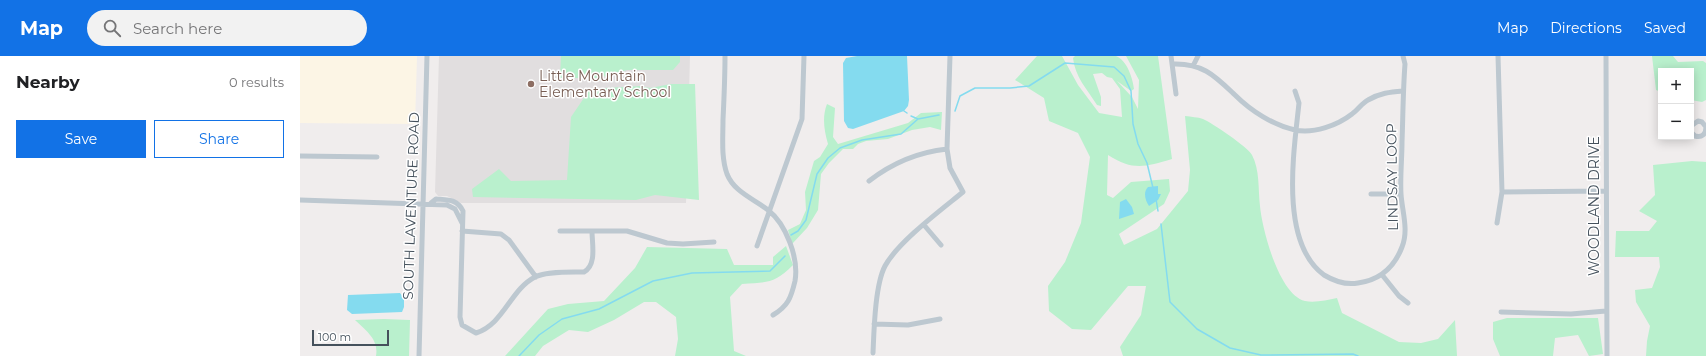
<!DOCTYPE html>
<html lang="en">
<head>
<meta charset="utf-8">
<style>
  :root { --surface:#fff; --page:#f2f2f2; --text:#202124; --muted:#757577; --line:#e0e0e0; --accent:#1272e6 }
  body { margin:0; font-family:Montserrat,sans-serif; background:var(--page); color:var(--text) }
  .controls { position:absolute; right:12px; top:12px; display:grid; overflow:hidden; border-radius:0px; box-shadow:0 2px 10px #0003 }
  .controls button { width:36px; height:36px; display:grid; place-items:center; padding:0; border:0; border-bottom:1px solid var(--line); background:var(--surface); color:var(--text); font:20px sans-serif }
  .scale { position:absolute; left:12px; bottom:10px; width:77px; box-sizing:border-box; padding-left:4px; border:2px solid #45515c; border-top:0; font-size:11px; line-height:14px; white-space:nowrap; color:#45515c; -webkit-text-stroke:3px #fff; paint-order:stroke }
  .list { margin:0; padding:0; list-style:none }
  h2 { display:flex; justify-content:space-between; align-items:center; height:52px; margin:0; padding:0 16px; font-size:17px }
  h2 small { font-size:13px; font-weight:400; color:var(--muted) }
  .actions { display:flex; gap:8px; padding:12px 16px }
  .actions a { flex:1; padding:9px 0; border:1px solid var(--accent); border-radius:0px; text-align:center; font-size:14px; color:var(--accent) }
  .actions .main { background:var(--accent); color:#fff }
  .icon { flex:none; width:22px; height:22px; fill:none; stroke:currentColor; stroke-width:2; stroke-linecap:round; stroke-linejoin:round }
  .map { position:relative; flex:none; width:1406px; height:300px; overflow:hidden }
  header { display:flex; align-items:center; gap:24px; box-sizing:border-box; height:56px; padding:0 20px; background:var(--accent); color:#fff }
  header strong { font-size:19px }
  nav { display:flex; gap:22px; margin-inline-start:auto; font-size:14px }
  .search { width:280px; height:36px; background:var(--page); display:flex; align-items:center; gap:10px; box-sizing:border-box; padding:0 14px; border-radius:22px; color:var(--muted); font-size:15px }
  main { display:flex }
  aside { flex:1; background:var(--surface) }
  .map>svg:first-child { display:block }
</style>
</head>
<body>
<header>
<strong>Map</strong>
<div class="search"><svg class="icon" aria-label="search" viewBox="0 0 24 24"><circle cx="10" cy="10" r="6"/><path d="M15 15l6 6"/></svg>Search here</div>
<nav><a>Map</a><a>Directions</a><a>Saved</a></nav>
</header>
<main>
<aside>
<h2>Nearby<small>0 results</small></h2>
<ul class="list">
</ul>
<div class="actions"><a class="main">Save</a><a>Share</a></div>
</aside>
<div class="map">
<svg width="1406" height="300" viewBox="0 0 1406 300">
  <rect width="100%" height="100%" fill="#f0eded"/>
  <path fill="#fcf5e5" d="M0 0H117L115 68 0 67Z"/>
  <path fill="#e1dedf" d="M139 0H390L386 147H161L147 140H138L135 136Z"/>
  <path fill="#b9f0cd" d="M261 0H380V6L373 14H327L299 22H260Z
    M737 0H762L778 29 799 57 822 61 820 33 812 22 807 21 802 17 793 18 801 41V50L797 49C787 33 775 21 773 2L775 0C785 0 808 0 816 0 827 4 833 23 834 33L831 35 817 25 832 41 838 53 839 24 826 0H858L872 103C845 111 833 115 808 99L807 139 813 142 831 126 869 123 870 135 864 148 819 178 824 189 857 173 888 135 890 114 885 60C891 61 898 61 903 63 912 67 948 91 952 99 960 114 958 133 960 150 962 173 979 239 1005 245 1015 247 1027 244 1037 242L1042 257 1099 286 1121 287 1138 283 1155 264 1157 300H823L820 291 841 259 846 230H828L791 274 772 273 749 255 748 230 765 206 781 167 790 101 778 77 749 65 744 42 715 24Z
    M1352 0H1373L1378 6 1403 5 1406 7V44L1402 46 1391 44V15H1361V36L1356 34Z
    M371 28H395L399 144 355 139 336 144 173 141 172 133 199 113 211 125 267 124 271 61 290 33 340 30 350 32Z
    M527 48 535 52 533 81 538 88 608 67 621 57 642 56 641 74 630 71 612 74 588 83 566 85 558 88 553 93H543L529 107 521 118 518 154 507 172 492 188 488 174 500 168 506 154 505 136 514 105 520 101 528 88C524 74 522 61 527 48Z
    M1392 105 1406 106V300H1346L1347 285 1350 270 1336 246 1335 234 1352 232 1360 211 1359 201H1315L1316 175H1349L1357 165 1339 155 1355 139 1353 109Z
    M486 190 493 209C474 228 468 226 442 228L430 241 434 295 446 300H375L378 283 376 261 356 246H344L314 264 288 276 269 274 243 290 235 300H205L248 253 268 248 304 245 335 212 347 191 427 193 434 209H473V201Z
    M1207 262H1298L1303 298 1289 300 1278 279 1255 282 1253 300H1200L1193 283V266Z
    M84 263 110 264 109 300H76C79 283 66 275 55 264Z"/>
  <path fill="#84dbef" d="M557 0H607L609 44 608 50 604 55 553 73 548 72 544 65 543 7 546 2Z
    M858 130V138H861L858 144 849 150C845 144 843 136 848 131Z
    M826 143 832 151 834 158 819 163 820 146Z
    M100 237 104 242V251L102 256 52 258 47 254 48 239Z"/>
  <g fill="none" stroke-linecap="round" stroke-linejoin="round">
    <path stroke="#84dbef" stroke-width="1.5" d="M604 55 607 57
      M655 55 660 40 675 32H710L729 30 765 7 814 11 824 20 831 35 833 68 838 88 847 107 853 132
      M611 60 618 63
      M856 143 858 155
      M861 168 870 246 897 273 930 292 961 299 1053 298 1058 300
      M491 179 498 175 506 164 517 118 528 102 540 92 562 84 601 78 618 63 639 59
      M219 300 239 279 262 263 299 253 353 225 392 217 470 215 485 200"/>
    <path stroke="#bdc8d0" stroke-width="5" d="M425 0C425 21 424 43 423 64 423 82 421 101 427 118 434 136 454 143 468 154 486 168 499 202 495 225 491 242 488 250 473 259
      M871 0 876 38
      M1306 0 1307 300
      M873 8C903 7 915 20 935 39 951 55 973 69 995 74 1014 78 1038 69 1052 58 1058 54 1062 47 1068 44 1080 37 1090 36 1103 35
      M893 10 898 0
      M995 35 999 47C994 95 979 186 1024 219 1034 225 1047 229 1058 227 1080 224 1094 212 1102 191 1109 174 1102 155 1101 138 1100 121 1102 103 1102 86 1103 60 1103 34 1105 8L1103 0
      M1391 70 1398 65 1402 66 1406 71C1406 78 1402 82 1395 80L1391 76
      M0 100 77 101
      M569 125C591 108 619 96 647 93
      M1202 136 1306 135
      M1071 138H1101
      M0 144 147 149 155 153 162 167
      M131 147 136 143C148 144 157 143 163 155L160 261 162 269 176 277C204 268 210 234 235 221 247 215 271 216 284 216 297 209 292 188 292 175
      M1197 167 1202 136 1198 0
      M624 169 641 189
      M162 175 201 178 209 184 236 221
      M260 175H327L367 187 383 188 414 186
      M457 190 502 63 504 0
      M1083 220 1099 240 1108 247
      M1201 256 1271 258 1306 255
      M574 268 608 269 640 263
      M573 297C574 274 575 229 585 210 598 186 641 154 663 136L650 112 647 93 650 0
      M119 300 127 0"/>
  </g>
  <circle fill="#8d6e63" stroke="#fff" stroke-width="1.5" cx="231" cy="28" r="4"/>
  <g text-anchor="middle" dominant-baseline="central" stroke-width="3" stroke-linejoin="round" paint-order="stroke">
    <g font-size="14" fill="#785e54" stroke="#fff" text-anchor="start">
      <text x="239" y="20">Little Mountain<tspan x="239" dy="16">Elementary School</tspan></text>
    </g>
    <g font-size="14" fill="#45515c" stroke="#fff">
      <text transform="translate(1092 121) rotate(-91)">LINDSAY LOOP</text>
      <text transform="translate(111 150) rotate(-88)">SOUTH LAVENTURE ROAD</text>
      <text transform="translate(1294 150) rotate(-90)">WOODLAND DRIVE</text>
    </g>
  </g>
</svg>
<div class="controls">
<button>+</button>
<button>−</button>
</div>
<div class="scale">100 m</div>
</div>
</main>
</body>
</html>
